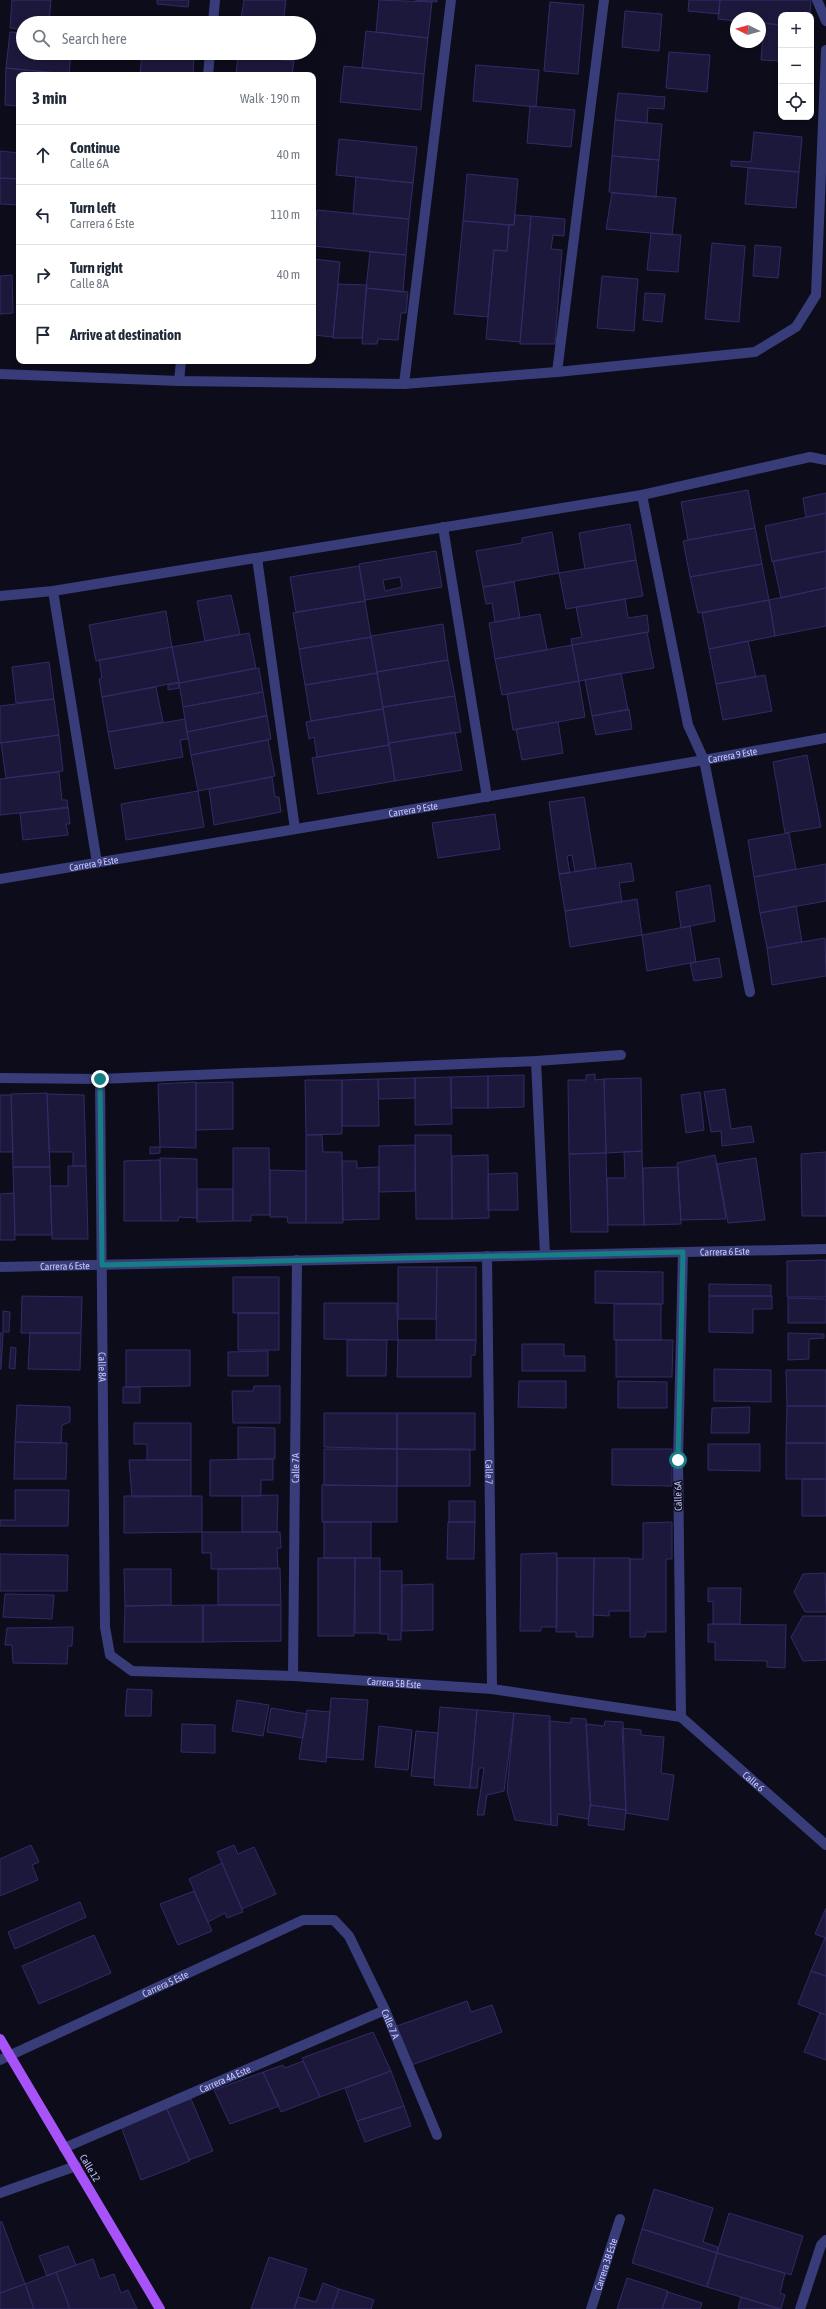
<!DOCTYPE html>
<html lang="en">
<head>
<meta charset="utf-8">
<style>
  :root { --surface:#fff; --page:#f2f2f3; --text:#1f2937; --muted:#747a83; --line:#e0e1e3 }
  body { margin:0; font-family:"Asap Condensed",sans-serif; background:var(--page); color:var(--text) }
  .controls { position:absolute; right:12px; top:12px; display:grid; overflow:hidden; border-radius:8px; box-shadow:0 2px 6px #0003 }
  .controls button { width:36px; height:36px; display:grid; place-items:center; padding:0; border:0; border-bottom:1px solid var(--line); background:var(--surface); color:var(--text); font:20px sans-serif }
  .compass { position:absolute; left:730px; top:12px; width:36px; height:36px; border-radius:50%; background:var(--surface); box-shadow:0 2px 6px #0003; rotate:275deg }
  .stop { position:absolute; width:12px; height:12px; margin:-9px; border:3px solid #157f86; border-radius:50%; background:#fff }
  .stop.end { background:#157f86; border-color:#fff; box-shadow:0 1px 4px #0008 }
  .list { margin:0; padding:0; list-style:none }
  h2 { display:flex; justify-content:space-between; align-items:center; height:52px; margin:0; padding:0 16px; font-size:17px }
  h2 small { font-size:13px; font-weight:400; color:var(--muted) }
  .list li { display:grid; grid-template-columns:26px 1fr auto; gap:12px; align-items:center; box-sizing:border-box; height:60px; padding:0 16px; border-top:1px solid var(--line) }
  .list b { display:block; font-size:15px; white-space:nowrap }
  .list p { margin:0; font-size:13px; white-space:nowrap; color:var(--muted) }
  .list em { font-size:13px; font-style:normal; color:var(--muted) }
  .icon { flex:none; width:22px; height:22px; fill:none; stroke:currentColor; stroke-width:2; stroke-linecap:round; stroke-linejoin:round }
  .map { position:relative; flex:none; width:826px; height:2309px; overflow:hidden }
  .search { position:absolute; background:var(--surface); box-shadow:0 2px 6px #0003; left:16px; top:16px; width:300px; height:44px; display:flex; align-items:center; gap:10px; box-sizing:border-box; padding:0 14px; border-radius:22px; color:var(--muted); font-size:15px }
  .panel { position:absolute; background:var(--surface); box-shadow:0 2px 6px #0003; left:16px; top:72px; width:300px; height:292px; border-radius:8px }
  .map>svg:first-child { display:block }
</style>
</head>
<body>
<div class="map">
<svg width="826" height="2309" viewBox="0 0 826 2309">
  <rect width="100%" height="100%" fill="#0d0c1b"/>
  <path fill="#1c183b" stroke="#312b66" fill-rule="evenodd" d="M12 0H51L49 23H23V29L10 28Z
    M157 0H189L188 7 157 4Z
    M244 0H286L283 23 241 19Z
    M379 0 432 2 428 38 376 32Z
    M415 0H437V2Z
    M689 0H720L719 14 688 11Z
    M720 0H811L810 15H781V25L760 23V18H736V21L718 19Z
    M550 2 584 5 578 74 544 71Z
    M625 11 662 14 659 51 622 47Z
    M241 19 282 23H241Z
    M764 23 781 25V61L761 60Z
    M366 31 428 38 424 74 362 68Z
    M10 32 23 33V53H71L69 74 6 68Z
    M669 52 710 55 707 92 666 88Z
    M142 53H194L193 75H140Z
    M238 53H293L292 61 238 55Z
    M238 55 294 61 292 75H236Z
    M476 65 539 70 536 107 473 101Z
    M344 66 424 74 421 110 340 102Z
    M6 68 46 72V75H19V106L5 105Z
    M618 93 665 97 664 109 648 108 647 123 615 120Z
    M530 106 575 110 571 147 527 143Z
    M615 120 662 124 659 160 612 156Z
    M754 132 802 137 799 172 731 166V161L751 162Z
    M339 139 417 147 413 183 336 175Z
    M0 151 19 153V179L0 178Z
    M612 156 659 160 656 197 609 192Z
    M748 168 799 172 796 208 745 204Z
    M467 174 518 179 514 225 463 221Z
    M356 177 413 183 409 219 353 214Z
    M0 178 19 179V205L0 204Z
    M612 193 676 198 672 235 606 229Z
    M317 210 409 219 406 255 313 246Z
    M515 215 531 216 520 342 486 339 494 250 507 251 509 225H514Z
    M531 216 565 219 564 236 553 235 551 249 562 250 555 344H520Z
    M463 221 509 225 507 251 494 250 488 317 454 314Z
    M651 233 681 235 678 272 647 270Z
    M712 243 745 246 739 322 705 319Z
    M755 245 781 247 778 278 753 276Z
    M370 252 406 255 403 292 366 288Z
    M313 259 340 262 333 337 313 335Z
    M12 275 13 313 0 314V276Z
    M602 276 638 279 634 331 597 328Z
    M338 284 367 285 362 338H333Z
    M366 288 408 292 406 313H401L398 340 378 339 377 344H362Z
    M645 293 665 294 662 322 643 320Z
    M748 490 755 528 688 540 681 502Z
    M826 493V513L806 517 803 498Z
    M826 513V551L772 562 765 526Z
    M630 524 636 560 585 569 579 533Z
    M755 528 762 564 690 577 683 541Z
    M552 532 559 573 483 587 476 551 522 543V538Z
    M436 551 442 587 365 600 359 564ZM400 577 402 587 385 591 383 580Z
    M826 551V588L781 598 773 561Z
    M636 560 643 596 566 609 559 573Z
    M762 564 769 600 698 613 690 577Z
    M359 566 365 601 296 612 290 577Z
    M514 582 520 618 495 622 492 603 486 604 483 587Z
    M826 588V626L775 636 769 600Z
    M231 595 240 634 205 641 197 601Z
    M625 599 628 618 647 615 649 632 572 645 571 639 582 637 576 607Z
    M769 600 775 636 709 649 702 613Z
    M365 601 371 637 299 649 293 613Z
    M166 611 172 647 96 661 89 625Z
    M540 614 547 650 495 659 489 623Z
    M443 624 448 660 377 672 371 636Z
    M647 632 654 668 579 681 572 645Z
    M249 633 256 668 179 683 172 647Z
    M371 637 377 673 305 685 299 649Z
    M748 641 756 677 716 684 709 649Z
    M572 645 579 681 502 695 495 659Z
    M172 647 179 682 102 697 99 679 102 678 99 660Z
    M448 660 455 696 383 707 377 672Z
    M49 662 54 699 16 703 12 667Z
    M259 668 263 692 183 707 179 683Z
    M377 673 383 709 311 721 305 685Z
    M621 673 628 710 592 716 585 680Z
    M765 675 772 711 723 720 716 684Z
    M579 681 585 717 513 730 507 694Z
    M179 683V688L168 690V685Z
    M156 687 163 722 108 732 102 697Z
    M263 692 267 716 187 732 183 707Z
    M455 696 461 732 389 743 383 707Z
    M54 699 59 735 0 743V706Z
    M383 709 389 745 317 757 314 737 309 739 306 722Z
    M629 709 632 729 596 735 592 716Z
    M264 716H267L271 739 191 755 187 732Z
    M185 719 188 739 180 740 183 757 115 769 108 732Z
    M558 722 563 753 522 760 516 729Z
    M455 732 462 770 395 781 389 743Z
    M59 735 63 771 6 778 1 743Z
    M268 740 275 776 198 791 191 755Z
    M389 745 395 781 318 794 312 758Z
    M807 755 821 827 785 833 773 762Z
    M59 772 62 800H67L68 808 0 815V779Z
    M272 777 275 797H279L281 812 214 825 209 789Z
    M198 791 204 827 126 840 121 804Z
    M584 797 596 868 575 872 572 855 567 856 570 873 559 874 549 802Z
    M68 807 70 824H66L68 835 23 840 20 813Z
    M495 814 500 849 438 858 432 823Z
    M789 833 796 869 754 877 748 840Z
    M631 863 634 881 619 883 622 902 565 911 559 874Z
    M826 864V901L760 913 754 877Z
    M710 885 715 921 681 928 676 892Z
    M637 899 642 935 570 947 565 911Z
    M796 906 802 942 767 948 760 913Z
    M690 926 696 962 647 971 642 935Z
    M825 938 826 976 772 985 767 948Z
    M719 958 722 977 694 981 690 963Z
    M595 1074V1080L604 1079 606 1153 569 1154 568 1080H586V1075Z
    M524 1075V1107L488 1108V1076Z
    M488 1076V1108H451V1077Z
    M451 1077 452 1124 415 1125V1078Z
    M415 1078V1098L379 1099 378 1079Z
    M641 1078 642 1151 606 1153 604 1079Z
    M378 1079 379 1126H342V1080Z
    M305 1080H342V1134L306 1135Z
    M196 1082V1148L160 1147 158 1084Z
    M233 1082V1129L196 1130V1083Z
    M725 1089 731 1129 751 1126 754 1142 722 1146 721 1131 711 1132 704 1092Z
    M700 1092 704 1130 686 1133 681 1095Z
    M47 1093 50 1167H13L11 1094Z
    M47 1094 84 1095 86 1166H73V1152H49Z
    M0 1095H11L13 1152H0Z
    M306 1135H322L323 1152H342L343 1223H306Z
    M415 1135H451L452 1219H416Z
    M415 1145V1191L379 1192V1146Z
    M150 1147H160V1153L150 1154Z
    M233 1148H269L270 1215H251V1221H233Z
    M642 1151 644 1225H608L607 1178H625L624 1152Z
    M826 1152V1216H802L801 1154Z
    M606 1153 608 1232H571L569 1154Z
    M488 1155 489 1218 452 1219V1156Z
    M715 1155 726 1219 681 1220 677 1163Z
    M160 1158 197 1159V1218L179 1217 178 1221H161Z
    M756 1158 765 1220 728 1223 717 1164Z
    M160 1160 161 1221H124V1161Z
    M342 1161H357V1168L379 1167V1219L343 1220Z
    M68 1166H86L88 1239H52L50 1186H68Z
    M13 1167H50L52 1235H15Z
    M678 1167 681 1224 644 1225 643 1168Z
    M270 1170 306 1171V1223H288L287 1217H270Z
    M517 1173 518 1210H488V1174Z
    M197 1189H233V1221L197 1222Z
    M14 1193 15 1240H0V1194Z
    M826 1260V1297H787V1261Z
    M398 1267H437L436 1319H398Z
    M437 1267H476V1340H436Z
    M595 1271 663 1272V1304L595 1303Z
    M233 1277H279V1313H233Z
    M709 1284 771 1285V1296H709Z
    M22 1296 82 1297 81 1333H21Z
    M709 1296H772V1309H753V1333L709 1332Z
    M788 1298 826 1299V1323H788Z
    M324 1303H397L398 1340 324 1339Z
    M614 1304H661V1340H614Z
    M3 1311 10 1312 9 1332H3Z
    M238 1313H279V1350H238Z
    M0 1333H3L1 1369H0Z
    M30 1333H81L80 1370 28 1369Z
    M788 1333 824 1334V1338L809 1339V1359L788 1360Z
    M347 1340H387L386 1376H347Z
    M398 1340H476L475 1355 471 1356V1377H397Z
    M616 1340H673L672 1377H616Z
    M522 1344H564V1356H585V1371H522Z
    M11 1347 16 1348 15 1369 9 1368Z
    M126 1350H190V1386L126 1387Z
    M268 1351V1376H228V1352Z
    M714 1369 771 1370V1402L714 1401Z
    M786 1370H826V1406H787Z
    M519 1381H566V1408L518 1407Z
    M618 1381 667 1382V1408H618Z
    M254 1386H280V1423H233L232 1391H253Z
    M123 1387H140V1403H123Z
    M17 1405 70 1407V1422L62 1425 61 1443 15 1442Z
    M787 1406H826V1443H786Z
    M750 1407 749 1433H711L712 1408Z
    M324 1413H397V1449L324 1447Z
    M397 1413H475V1450L397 1449Z
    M134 1423H191V1460H147V1444H134Z
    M238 1427 275 1428V1459H238Z
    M15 1442 67 1443 66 1479H14Z
    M786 1443H826V1479H786Z
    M708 1444H760V1471L708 1470Z
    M324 1449H397V1486L324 1485Z
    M397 1449H470V1486H397Z
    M612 1449H672V1486L612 1485Z
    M273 1459V1480H261V1496H210V1460Z
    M129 1460H191V1496L132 1497Z
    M802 1479H826V1516H802Z
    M322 1485 397 1486V1522H322Z
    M15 1490H69L68 1526H0V1520H15Z
    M278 1495 277 1532H242V1496Z
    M124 1496H202V1532L124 1533Z
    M449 1501H475V1522H449Z
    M324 1522H371V1558H324Z
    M448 1522H475L474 1559H447Z
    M672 1522V1559H666V1632H646L645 1637H630V1559H643V1523Z
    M202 1532H280L281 1548H277L278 1569H211V1553H202Z
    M557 1553V1627H541V1631H520L521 1554Z
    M0 1554 68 1555 67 1591H0Z
    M318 1558H355L354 1636H318Z
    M355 1558H380V1633H355Z
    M557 1558H594L593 1637H576V1632H556Z
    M594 1558H630V1611H609V1616L593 1615Z
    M280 1568 281 1605H218V1569Z
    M124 1569H171V1605L125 1606Z
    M380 1571H402L401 1640H388V1634H380Z
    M825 1573 826 1612H805L794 1592 803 1574Z
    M433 1584V1630L402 1631V1585Z
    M708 1588H741L740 1624H713V1601L708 1602Z
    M5 1594 54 1595 52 1619 3 1617Z
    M203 1605V1642H124L125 1606Z
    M203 1605H281V1641L203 1642Z
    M803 1616H826V1660L803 1661 791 1637Z
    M708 1624 786 1625 785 1668 767 1667V1661L715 1660V1642H708Z
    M73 1627 72 1646H68L67 1664 13 1663 12 1645H5L7 1628Z
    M127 1689 152 1690 151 1716H125Z
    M331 1698 368 1700 363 1760 326 1757Z
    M237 1700 269 1705 263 1736 232 1731Z
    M440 1707 477 1710 470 1788 434 1785Z
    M271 1708 307 1714 303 1738 267 1732Z
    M307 1710 330 1712 326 1762 299 1759Z
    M477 1710 514 1713 504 1791 487 1795 484 1815H477L484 1768H479L477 1788H470Z
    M514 1713 550 1716 551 1825 515 1820 507 1791Z
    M571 1718 586 1719 591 1804 588 1819 558 1814 557 1826 551 1825 549 1721 571 1723Z
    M605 1721 623 1722 626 1810 590 1805 586 1724 604 1726Z
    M182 1724 215 1725V1753L181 1752Z
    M379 1726 412 1730 408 1770 375 1767Z
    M622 1728 641 1730V1735L664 1737 661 1773 674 1775 668 1820 626 1813Z
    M416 1731 438 1733 434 1778 411 1776Z
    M590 1805 626 1810 624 1830 588 1825Z
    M31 1845 39 1862 32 1865 38 1880 0 1896V1859Z
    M234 1845 238 1854 254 1847 276 1894 242 1909 217 1852Z
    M222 1863 243 1912 227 1918 225 1913 208 1922 189 1879Z
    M194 1891 212 1931 178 1945 160 1904Z
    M80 1902 86 1917 15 1949 8 1932Z
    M826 1908V1938L815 1934Z
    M94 1935 111 1973 39 2004 22 1966Z
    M825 1938H826V1976L811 1971Z
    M811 1971 826 1976V2015L798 2004Z
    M467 2001 471 2012 492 2005 502 2032 409 2066 394 2027Z
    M820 2013 826 2015V2060L804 2052Z
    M373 2032 391 2071 320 2097 302 2058Z
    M303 2061 320 2097 281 2112 263 2072 283 2065 285 2068Z
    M391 2071 404 2106 357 2121 345 2088Z
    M263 2072 279 2106 230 2124 214 2090Z
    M191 2099 213 2151 189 2160 166 2107Z
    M404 2106 411 2126 365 2142 357 2121Z
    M166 2107 190 2161 141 2180 120 2124Z
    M654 2189 713 2208 703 2242 718 2247 717 2253 642 2229Z
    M729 2213 803 2236 791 2275 717 2253Z
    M0 2222H2L25 2284 0 2293Z
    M642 2229 717 2253 707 2287 632 2263Z
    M68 2246 76 2265 47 2276 39 2256Z
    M717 2253 785 2273 780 2293 785 2295 781 2309 707 2287Z
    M269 2257 307 2269 294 2309H251Z
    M93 2259 100 2279 114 2274 121 2293 128 2290 137 2309H70L56 2272Z
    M56 2272 70 2309H34L25 2284Z
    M627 2278 668 2291 662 2309H617Z
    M323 2283 339 2289 332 2309H294L298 2297 316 2302Z
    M25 2284 34 2309H0V2293Z
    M339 2289 374 2300 371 2309H332Z
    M668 2292 702 2303 700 2309H662Z
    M741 2297 779 2309H738Z"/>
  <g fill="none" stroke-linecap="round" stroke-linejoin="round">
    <g stroke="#383d79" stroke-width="10">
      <path d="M817 0 826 21"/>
      <path d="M213 23 215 0"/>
      <path d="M208 75 210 53"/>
      <path d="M557 372 604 0"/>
      <path d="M0 374 179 381 404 384 557 372 755 352 796 327 816 295 826 50"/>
      <path d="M179 381 181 361"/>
      <path d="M404 384 451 0"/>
      <path d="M642 495 688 725 704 760 750 992"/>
      <path d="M443 527 487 797"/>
      <path d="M257 558 295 829"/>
      <path d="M53 591 97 863"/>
      <path d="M0 596 53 591 642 495 810 457 826 460"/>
      <path id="s1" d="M0 879 704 760 826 738"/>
      <path d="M536 1061 545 1255"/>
      <path d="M0 1078 100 1079 536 1061 621 1055"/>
      <path id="s2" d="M100 1079 105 1627 110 1655 132 1671 293 1676 492 1689 681 1717"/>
      <path id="s3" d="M487 1256 492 1689"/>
      <path id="s4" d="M0 1267 826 1249"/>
      <path id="s5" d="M293 1676 297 1260"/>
      <path d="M681 1717 678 1460 683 1252"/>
      <path id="s6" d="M681 1717 826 1845"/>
      <path id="s7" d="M0 2060 303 1920H334L349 1936 385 2010 437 2135"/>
      <path id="s8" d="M64 2148 385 2010"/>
      <path d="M0 2193 76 2166"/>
      <path id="s9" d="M591 2309 620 2219"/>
      <path d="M800 2309 821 2245 826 2240"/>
    </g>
    <path stroke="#a853f9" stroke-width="10" d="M0 2039 160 2309"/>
  </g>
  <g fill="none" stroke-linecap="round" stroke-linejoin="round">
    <path stroke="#157f86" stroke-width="5" d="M100 1079 102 1265 683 1252 678 1460"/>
  </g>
  <g text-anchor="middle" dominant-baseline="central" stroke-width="3" stroke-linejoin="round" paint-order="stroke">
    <g font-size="10" fill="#c8c8fd" stroke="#0d0c1b">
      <text stroke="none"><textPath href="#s1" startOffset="743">Carrera 9 Este</textPath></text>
      <text stroke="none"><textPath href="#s1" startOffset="419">Carrera 9 Este</textPath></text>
      <text stroke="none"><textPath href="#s1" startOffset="95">Carrera 9 Este</textPath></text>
      <text stroke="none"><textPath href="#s4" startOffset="725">Carrera 6 Este</textPath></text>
      <text stroke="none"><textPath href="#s4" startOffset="65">Carrera 6 Este</textPath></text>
      <text stroke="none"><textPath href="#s2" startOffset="288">Calle 8A</textPath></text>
      <text stroke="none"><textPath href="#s5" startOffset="208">Calle 7A</textPath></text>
      <text stroke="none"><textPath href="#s3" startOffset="216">Calle 7</textPath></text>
      <text transform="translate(678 1496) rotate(-91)">Calle 6A</text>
      <text stroke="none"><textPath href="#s2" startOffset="866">Carrera 5B Este</textPath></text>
      <text stroke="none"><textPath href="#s6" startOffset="97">Calle 6</textPath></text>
      <text stroke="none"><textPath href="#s7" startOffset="182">Carrera 5 Este</textPath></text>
      <text stroke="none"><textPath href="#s7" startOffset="484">Calle 7 A</textPath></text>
      <text stroke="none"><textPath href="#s8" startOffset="175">Carrera 4A Este</textPath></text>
      <text transform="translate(90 2168) rotate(59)">Calle 12</text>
      <text stroke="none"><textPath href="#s9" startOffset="47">Carrera 3B Este</textPath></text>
    </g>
  </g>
</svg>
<div class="controls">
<button>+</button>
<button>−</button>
<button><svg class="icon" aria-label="locate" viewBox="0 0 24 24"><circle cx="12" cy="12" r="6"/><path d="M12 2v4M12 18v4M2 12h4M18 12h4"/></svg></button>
</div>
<svg class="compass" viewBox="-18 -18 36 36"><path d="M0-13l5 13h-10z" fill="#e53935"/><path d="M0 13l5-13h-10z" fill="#747a83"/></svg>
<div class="stop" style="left:678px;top:1460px"></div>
<div class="stop end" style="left:100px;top:1079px"></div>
<div class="search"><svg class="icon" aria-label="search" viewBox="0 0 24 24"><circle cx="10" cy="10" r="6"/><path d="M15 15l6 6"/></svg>Search here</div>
<section class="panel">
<h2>3 min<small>Walk · 190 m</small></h2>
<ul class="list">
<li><svg class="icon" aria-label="ahead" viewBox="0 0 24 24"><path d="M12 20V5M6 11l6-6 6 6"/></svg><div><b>Continue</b><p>Calle 6A</p></div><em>40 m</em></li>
<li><svg class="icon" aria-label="left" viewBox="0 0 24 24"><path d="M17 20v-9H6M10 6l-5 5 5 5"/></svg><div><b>Turn left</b><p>Carrera 6 Este</p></div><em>110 m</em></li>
<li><svg class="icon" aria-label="right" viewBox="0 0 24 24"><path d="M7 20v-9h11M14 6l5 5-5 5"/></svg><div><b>Turn right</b><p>Calle 8A</p></div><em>40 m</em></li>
<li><svg class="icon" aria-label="arrive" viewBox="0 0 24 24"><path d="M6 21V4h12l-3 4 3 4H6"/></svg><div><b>Arrive at destination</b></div></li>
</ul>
</section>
</div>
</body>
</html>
